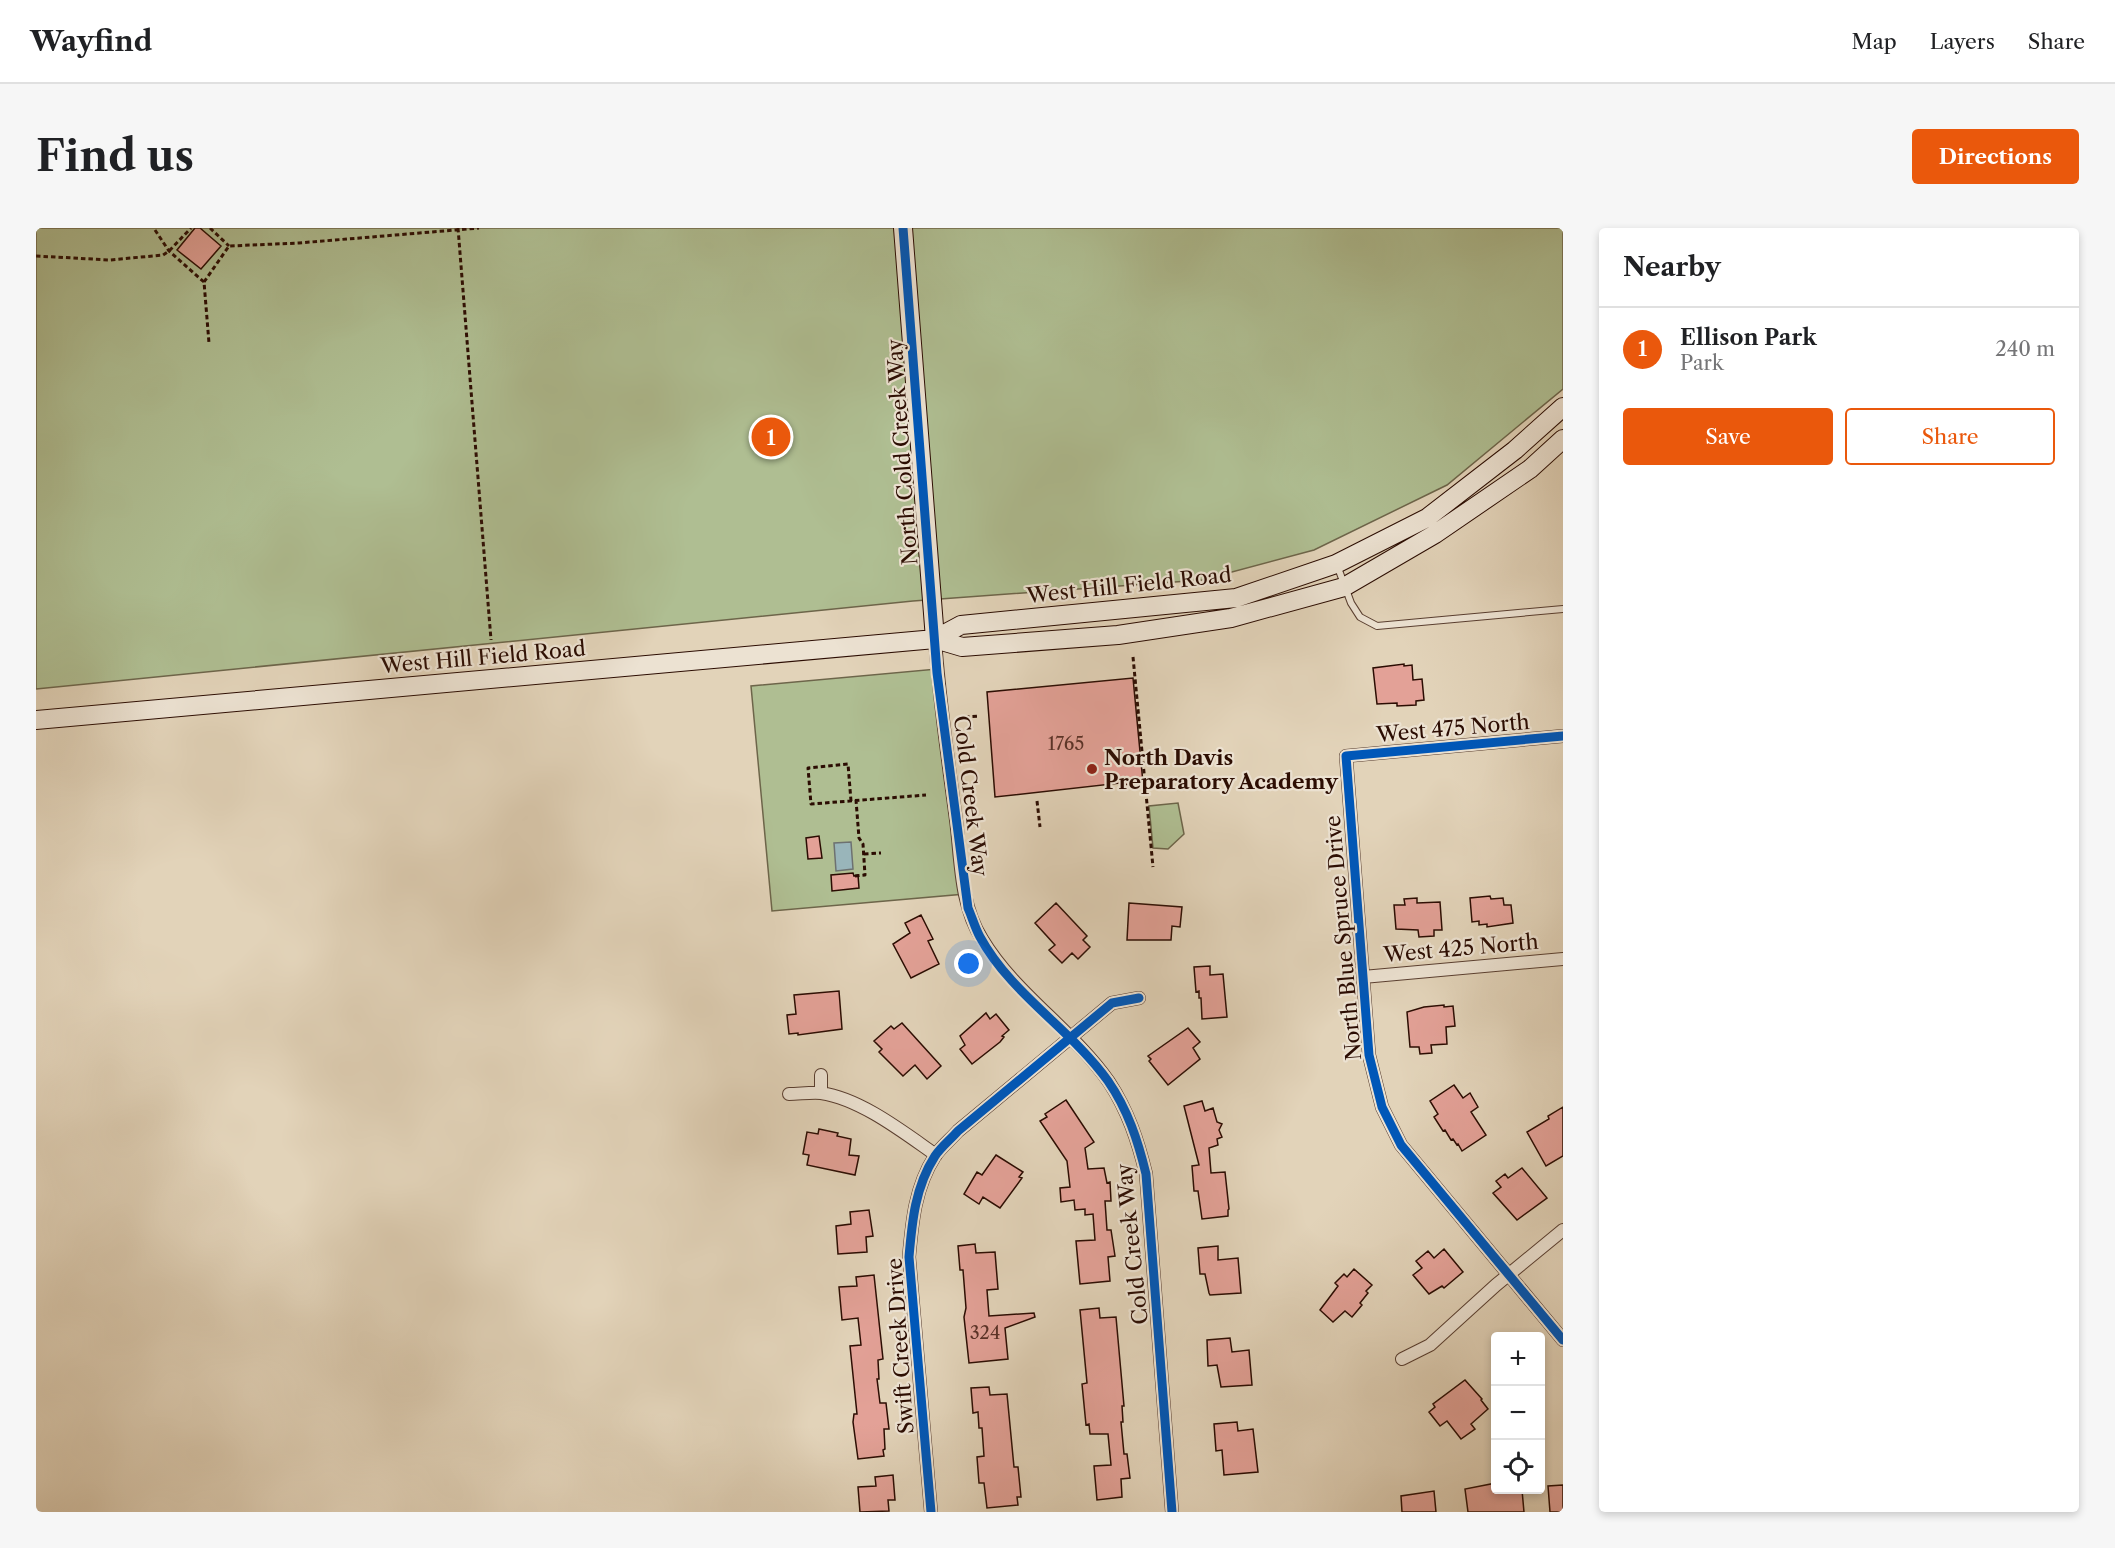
<!DOCTYPE html>
<html lang="en">
<head>
<meta charset="utf-8">
<style>
  :root { --surface:#fff; --page:#f6f6f6; --text:#202124; --muted:#757577; --line:#e0e0e0; --accent:#ea580c }
  body { margin:0; font-family:"Libre Caslon Text",serif; background:var(--page); color:var(--text) }
  .controls { position:absolute; right:18px; bottom:18px; display:grid; overflow:hidden; border-radius:6px; box-shadow:0 3px 9px #0003 }
  .controls button { width:54px; height:54px; display:grid; place-items:center; padding:0; border:0; border-bottom:2px solid var(--line); background:var(--surface); color:var(--text); font:30px sans-serif }
  .you { position:absolute; left:933px; top:736px; width:21px; height:21px; margin:-15px; border:4px solid #fff; border-radius:50%; background:#1a73e8; box-shadow:0 0 0 9px #1a73e833 }
  .badge { display:grid; place-items:center; width:39px; height:39px; border-radius:50%; background:var(--accent); color:#fff; font-size:20px; font-weight:700 }
  .pin { position:absolute; translate:-50% -50%; border:3px solid #fff; box-shadow:0 2px 6px #0006 }
  .list { margin:0; padding:0; list-style:none }
  h2 { display:flex; justify-content:space-between; align-items:center; height:78px; margin:0; padding:0 24px; font-size:26px }
  h2 small { font-size:20px; font-weight:400; color:var(--muted) }
  .list li { display:grid; grid-template-columns:39px 1fr auto; gap:18px; align-items:center; box-sizing:border-box; height:84px; padding:0 24px; border-top:2px solid var(--line) }
  .list b { display:block; font-size:22px; white-space:nowrap }
  .list p { margin:0; font-size:20px; white-space:nowrap; color:var(--muted) }
  .list em { font-size:20px; font-style:normal; color:var(--muted) }
  .actions { display:flex; gap:12px; padding:18px 24px }
  .actions a { flex:1; padding:14px 0; border:2px solid var(--accent); border-radius:6px; text-align:center; font-size:21px; color:var(--accent) }
  .actions .main { background:var(--accent); color:#fff }
  .icon { flex:none; width:33px; height:33px; fill:none; stroke:currentColor; stroke-width:2; stroke-linecap:round; stroke-linejoin:round }
  .map { position:relative; flex:none; width:1527px; height:1284px; overflow:hidden; border-radius:6px }
  header { display:flex; align-items:center; gap:36px; box-sizing:border-box; height:84px; padding:0 30px; background:var(--surface); border-bottom:2px solid var(--line) }
  header strong { font-size:28px }
  nav { display:flex; gap:33px; margin-inline-start:auto; font-size:21px }
  .intro { display:flex; align-items:center; justify-content:space-between; box-sizing:border-box; height:144px; padding:0 36px }
  h1 { margin:0; font-size:42px }
  .button { padding:15px 27px; border-radius:6px; background:var(--accent); color:#fff; font-size:21px; font-weight:700 }
  main { display:flex; gap:36px; padding:0 36px }
  aside { flex:1; background:var(--surface); border-radius:6px; box-shadow:0 3px 9px #0003 }
  .map>svg:first-child { display:block }
</style>
</head>
<body>
<header>
<strong>Wayfind</strong>
<nav><a>Map</a><a>Layers</a><a>Share</a></nav>
</header>
<div class="intro"><h1>Find us</h1><a class="button">Directions</a></div>
<main>
<div class="map">
<svg width="1527" height="1284" viewBox="0 0 1527 1284">
  <rect width="100%" height="100%" fill="#e2d3b9"/>
  <filter id="stains"><feTurbulence type="fractalNoise" baseFrequency=".00333" numOctaves="4"/><feColorMatrix values="0 0 0 0 .2 0 0 0 0 .09 0 0 0 0 .02 0 0 0 .5 -.17"/></filter>
  <radialGradient id="worn" r=".72"><stop offset=".6" stop-color="#630" stop-opacity="0"/><stop offset="1" stop-color="#630" stop-opacity=".3"/></radialGradient>
  <path fill="#afbe92" stroke="#6d654a" stroke-width="1.5" d="M0 0H1527V161L1411 257 1278 322 1166 352 877 373 0 461Z
    M901 441 929 666 736 683 715 458Z
    M1142 575 1148 606 1132 621 1117 620 1113 578Z"/>
  <path fill="#99b5ba" stroke="#6d7170" stroke-width="1.5" d="M815 614 817 641 800 643 798 615Z"/>
  <path fill="#e3a197" stroke="#2b0c02" stroke-width="1.5" d="M159 0H164L185 18 165 41 141 22Z
    M1368 436V438L1376 437 1377 452 1386 451 1388 472 1380 473V477L1361 478V475L1341 476 1337 440Z
    M1097 450 1107 555 1084 557V555L959 569 951 464Z
    M783 608 786 630 772 631 770 610Z
    M817 645 818 648 822 647 823 660 796 663 795 647Z
    M1454 668 1455 671 1467 670 1468 677H1475L1477 695 1451 699V696L1443 697V693L1436 694 1434 670Z
    M1381 670V675L1404 674 1406 702H1398V708L1383 709 1382 702 1360 701 1358 677H1369L1368 671Z
    M1020 675 1051 708 1047 712 1054 719 1042 731 1036 725 1026 735 1013 722 1019 717 999 695Z
    M1093 675 1146 679 1144 699 1136 698 1135 712H1091Z
    M885 687 897 711 892 713 903 736 875 750 857 716 874 705 869 695Z
    M1174 738V747L1187 746 1191 789 1166 791 1165 770H1163V763L1160 764 1158 739Z
    M803 763 806 801 762 807V805L753 806 751 787 760 786 758 767Z
    M1408 777V779L1417 778 1419 798 1410 799 1411 816 1395 817 1396 825 1384 826 1383 819H1374L1371 784 1388 779Z
    M950 785 954 791 960 786 973 802 966 808 968 809 964 814 936 836 924 821 929 817 924 808Z
    M866 795 905 838 891 851 879 837 867 848 843 824 846 821 838 813 855 798 858 801Z
    M1152 800 1164 814 1157 820 1164 831 1132 857 1113 833 1115 831 1112 828Z
    M1418 857 1427 870 1434 865 1442 879 1435 884 1450 907 1426 923 1422 916 1421 917 1417 911 1415 912 1409 902 1407 903 1398 889 1402 886 1394 873Z
    M1030 872 1058 914 1049 920 1052 941 1068 940 1071 955 1074 954 1075 973H1069L1071 1002H1075L1079 1028 1072 1029 1074 1053 1044 1056 1040 1013 1059 1012 1057 986 1049 987V981L1039 982 1038 972 1025 974 1024 960 1034 959 1031 933 1004 893 1011 889 1009 886Z
    M1166 873 1169 883 1177 880 1181 894 1186 896 1183 902 1186 909 1181 911 1182 917 1173 920 1175 945 1189 944 1193 981 1192 982V988L1166 991 1162 963H1158L1156 938 1163 937 1148 878Z
    M1527 879V928L1510 938 1491 904 1513 891 1512 888Z
    M783 901 802 905 801 908 815 911 813 927 823 928 819 947 771 937 773 927 767 926 771 904 782 906Z
    M960 927 987 944 983 949 986 950 964 980 947 969 943 976 928 966 941 944 946 947Z
    M1486 940 1511 970 1481 992 1457 965 1465 959 1460 953 1469 946 1472 950Z
    M833 982 837 1008 830 1009 831 1024 802 1026 800 998 815 996 814 984Z
    M939 1016 940 1025 959 1024 962 1061 951 1062 953 1088 998 1085 999 1089 969 1100 972 1131 933 1135 928 1089 930 1080 927 1042H924L922 1018Z
    M1182 1018V1032L1202 1030 1205 1065 1174 1067 1173 1065 1169 1046H1164L1162 1020Z
    M1408 1021 1427 1044 1408 1060 1406 1058 1393 1066 1377 1047 1386 1040 1380 1033 1392 1023 1398 1030Z
    M1318 1041 1336 1057 1330 1063 1332 1065 1324 1075 1326 1077 1316 1089 1309 1083 1297 1094 1284 1082 1302 1058 1299 1055 1308 1046 1311 1049Z
    M838 1047 847 1131 842 1132 843 1151H841L844 1175H850L853 1201H848L849 1221 847 1222 848 1228 822 1231 817 1194 818 1186H821L814 1118 825 1117 822 1090 806 1092 803 1059 821 1058 820 1049Z
    M1063 1080 1064 1090 1080 1089 1088 1178H1086L1087 1194H1085L1088 1226H1091L1094 1250 1085 1251 1086 1269 1061 1272 1058 1238 1075 1237 1072 1206H1054L1053 1196 1050 1197 1046 1156 1051 1155 1044 1082Z
    M1194 1110 1196 1124 1213 1122 1216 1157 1185 1159 1181 1137 1172 1138 1171 1112Z
    M1429 1152 1446 1171 1445 1172 1452 1181 1435 1196 1439 1201 1425 1211 1411 1193 1404 1198 1393 1184 1399 1179 1397 1176Z
    M953 1159 954 1167 971 1166 978 1239H982L985 1269H981L982 1277 951 1280 948 1255H943L941 1229 948 1228 946 1200H943L942 1184 937 1185 935 1160Z
    M1201 1194 1202 1203 1217 1201 1222 1244 1188 1247 1186 1222 1180 1223 1178 1196Z
    M857 1247 859 1272H852L853 1283 824 1284 822 1259 840 1258 839 1249Z
    M1460 1255V1262H1486L1488 1284H1432L1429 1261Z
    M1527 1257V1284H1514L1512 1258Z
    M1398 1263 1400 1284H1366L1365 1268Z"/>
  <g fill="none" stroke-linecap="round" stroke-linejoin="round">
    <g stroke="#593e30" stroke-width="8">
      <path id="lane" d="M1301 337 1315 375 1324 389 1341 398 1527 381"/>
    </g>
    <g stroke="#593e30" stroke-width="14">
      <path id="street" d="M899 411C903 471 912 531 920 592 925 631 924 677 946 711 979 766 1036 801 1073 854 1092 883 1102 913 1110 946L1136 1284
        M1527 508 1310 528 1333 827 1346 879 1365 917 1527 1112
        M1327 749 1527 731
        M785 847V865
        M753 866C763 866 775 864 785 865 825 871 867 904 900 927
        M1366 1131 1394 1117 1460 1057 1527 1002
        M895 1284 873 1029C876 994 879 959 899 928 905 919 915 911 922 903L1076 775 1103 770"/>
    </g>
    <g stroke="#2b0c02" stroke-width="20">
      <path id="secondary" d="M867 0 899 411
        M899 411 926 419 1082 407 1195 390 1308 359 1399 306 1494 241 1527 211
        M0 492 899 411 925 397 1200 370 1300 336 1391 290 1479 222 1527 179"/>
    </g>
    <path stroke="#2b0c02" stroke-width="3" stroke-dasharray="4.5 3" stroke-linecap="butt" d="M174 0 193 18
      M422 0 455 412
      M119 2 133 23 168 54 173 115
      M0 28 74 32 127 27 133 23 155 0
      M168 54 193 18 263 15 443 0
      M1097 429 1117 639
      M929 489 943 488
      M815 573 812 536 772 540 775 576 890 567
      M1001 573 1004 599
      M828 626 845 625
      M819 648 829 647 827 616 823 610 820 572"/>
    <use href="#lane" stroke="#ece2d2" stroke-width="6"/>
    <use href="#street" stroke="#ece2d2" stroke-width="12"/>
    <use href="#secondary" stroke="#ece2d2" stroke-width="18"/>
    <g stroke="#ece2d2" stroke-width="13">
      <path id="cycleway" d="M867 0 901 445 932 680C936 689 939 700 944 709 975 766 1035 801 1072 853 1092 882 1102 913 1110 946L1136 1284
        M1527 508 1310 528 1333 827 1346 879 1365 917 1527 1112
        M895 1284 873 1029C876 994 879 959 899 928 905 919 915 911 922 903L1076 775 1103 770"/>
    </g>
    <use href="#cycleway" stroke="#0057b8" stroke-width="9"/>
  </g>
  <circle fill="#8f2418" stroke="#ece2d2" stroke-width="2" cx="1056" cy="541" r="6"/>
  <g text-anchor="middle" dominant-baseline="central" stroke-width="4.5" stroke-linejoin="round" paint-order="stroke">
    <g font-size="18" fill="#593127">
      <text x="1030" y="516">1765</text>
      <text x="949" y="1105">324</text>
    </g>
    <g font-size="21" fill="#2b0c02" stroke="#ece2d2">
      <text transform="translate(866 224) rotate(-94)">North Cold Creek Way</text>
      <text transform="translate(1093 357) rotate(-6)">West Hill Field Road</text>
      <text transform="translate(447 429) rotate(-5)">West Hill Field Road</text>
      <text transform="translate(1417 500) rotate(-5)">West 475 North</text>
      <text transform="translate(935 568) rotate(83)">Cold Creek Way</text>
      <text transform="translate(1307 710) rotate(-95)">North Blue Spruce Drive</text>
      <text transform="translate(1425 720) rotate(-5)">West 425 North</text>
      <text transform="translate(1096 1016) rotate(-96)">Cold Creek Way</text>
      <text transform="translate(864 1118) rotate(-94)">Swift Creek Drive</text>
    </g>
    <g font-size="21" font-weight="bold" fill="#2b0c02" stroke="#ece2d2" text-anchor="start">
      <text x="1068" y="529">North Davis<tspan x="1068" dy="24">Preparatory Academy</tspan></text>
    </g>
  </g>
  <rect width="100%" height="100%" filter="url(#stains)"/>
  <rect width="100%" height="100%" fill="url(#worn)"/>
</svg>
<div class="controls">
<button>+</button>
<button>−</button>
<button><svg class="icon" aria-label="locate" viewBox="0 0 24 24"><circle cx="12" cy="12" r="6"/><path d="M12 2v4M12 18v4M2 12h4M18 12h4"/></svg></button>
</div>
<div class="you"></div>
<div class="pin badge" style="left:735px;top:209px">1</div>
</div>
<aside>
<h2>Nearby<small></small></h2>
<ul class="list">
<li><span class="badge">1</span><div><b>Ellison Park</b><p>Park</p></div><em>240 m</em></li>
</ul>
<div class="actions"><a class="main">Save</a><a>Share</a></div>
</aside>
</main>
</body>
</html>
